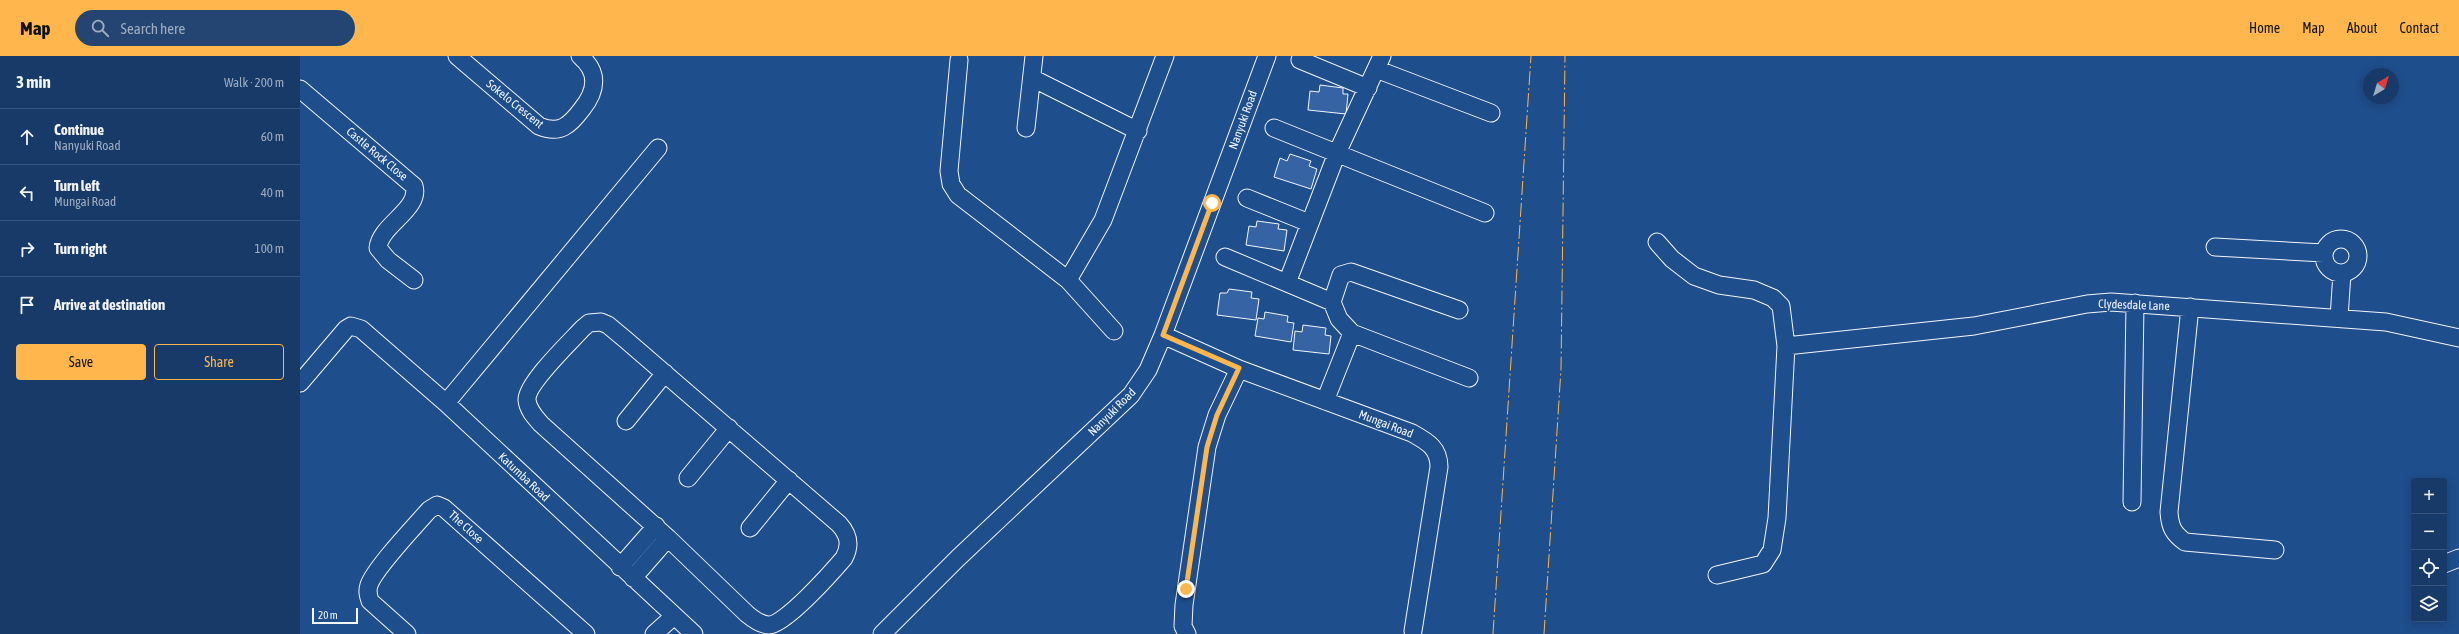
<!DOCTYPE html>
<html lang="en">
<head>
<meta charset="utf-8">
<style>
  :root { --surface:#173a69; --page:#244571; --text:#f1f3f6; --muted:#9eadc0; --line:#36547d; --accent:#ffb74d }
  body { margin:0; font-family:"Asap Condensed",sans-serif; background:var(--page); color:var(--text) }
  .controls { position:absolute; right:12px; bottom:12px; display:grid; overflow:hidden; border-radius:4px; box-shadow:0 2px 10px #0003 }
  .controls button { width:36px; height:36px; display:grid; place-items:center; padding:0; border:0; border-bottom:1px solid var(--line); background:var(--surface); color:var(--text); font:20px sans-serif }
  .compass { position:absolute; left:2063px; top:12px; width:36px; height:36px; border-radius:50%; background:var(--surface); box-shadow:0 2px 10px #0003; rotate:38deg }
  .scale { position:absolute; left:12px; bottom:10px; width:46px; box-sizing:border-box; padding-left:4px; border:2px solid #f2f6ff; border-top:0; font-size:11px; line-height:14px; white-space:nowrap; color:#f2f6ff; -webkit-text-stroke:3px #1f4e8c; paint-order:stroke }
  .stop { position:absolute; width:12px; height:12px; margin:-9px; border:3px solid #ffb74d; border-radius:50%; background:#fff }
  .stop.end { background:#ffb74d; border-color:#fff; box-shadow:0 1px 4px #0008 }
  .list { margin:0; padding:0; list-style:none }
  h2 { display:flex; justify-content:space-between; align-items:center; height:52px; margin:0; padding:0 16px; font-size:17px }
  h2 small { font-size:13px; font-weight:400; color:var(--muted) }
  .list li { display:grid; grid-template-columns:26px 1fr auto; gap:12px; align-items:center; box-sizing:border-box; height:56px; padding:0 16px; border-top:1px solid var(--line) }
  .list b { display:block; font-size:15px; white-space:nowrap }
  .list p { margin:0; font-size:13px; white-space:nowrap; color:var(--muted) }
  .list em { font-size:13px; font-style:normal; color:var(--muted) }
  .actions { display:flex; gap:8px; padding:12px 16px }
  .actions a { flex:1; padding:9px 0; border:1px solid var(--accent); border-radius:4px; text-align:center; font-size:14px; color:var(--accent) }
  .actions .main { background:var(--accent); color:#111 }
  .icon { flex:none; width:22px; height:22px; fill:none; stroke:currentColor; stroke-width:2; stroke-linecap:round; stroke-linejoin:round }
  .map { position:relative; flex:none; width:2159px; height:578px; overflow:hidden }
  header { display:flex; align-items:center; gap:24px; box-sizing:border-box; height:56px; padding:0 20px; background:var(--accent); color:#111 }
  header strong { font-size:19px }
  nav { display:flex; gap:22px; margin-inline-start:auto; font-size:14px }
  .search { width:280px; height:36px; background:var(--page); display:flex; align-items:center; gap:10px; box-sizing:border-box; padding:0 14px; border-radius:22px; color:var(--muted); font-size:15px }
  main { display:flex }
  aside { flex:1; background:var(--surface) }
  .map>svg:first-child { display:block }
</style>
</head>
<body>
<header>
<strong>Map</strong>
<div class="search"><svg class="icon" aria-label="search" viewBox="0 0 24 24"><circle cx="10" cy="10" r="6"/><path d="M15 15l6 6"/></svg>Search here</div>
<nav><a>Home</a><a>Map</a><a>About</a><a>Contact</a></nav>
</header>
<main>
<aside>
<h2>3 min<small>Walk · 200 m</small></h2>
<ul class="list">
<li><svg class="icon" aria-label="ahead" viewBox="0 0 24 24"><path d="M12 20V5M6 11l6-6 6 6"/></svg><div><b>Continue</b><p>Nanyuki Road</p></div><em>60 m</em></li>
<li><svg class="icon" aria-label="left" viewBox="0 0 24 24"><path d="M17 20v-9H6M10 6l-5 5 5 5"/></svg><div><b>Turn left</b><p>Mungai Road</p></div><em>40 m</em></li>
<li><svg class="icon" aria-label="right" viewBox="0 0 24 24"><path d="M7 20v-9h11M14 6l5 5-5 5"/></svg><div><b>Turn right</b></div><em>100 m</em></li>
<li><svg class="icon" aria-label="arrive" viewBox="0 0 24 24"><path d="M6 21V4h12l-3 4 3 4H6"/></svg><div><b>Arrive at destination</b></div></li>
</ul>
<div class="actions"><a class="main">Save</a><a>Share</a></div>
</aside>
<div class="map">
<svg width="2159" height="578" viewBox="0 0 2159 578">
  <rect width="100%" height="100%" fill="#1f4e8c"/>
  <path fill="#3563a3" stroke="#f2f6ff" d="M1020 29 1043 32V38H1048L1046 58 1008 54 1010 35 1019 36Z
    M990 98 1011 105 1009 110 1017 113 1011 133 974 121 980 102 987 105Z
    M957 165 979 168 978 173 987 174 984 195 946 189 949 170 956 171Z
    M929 233 952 236 951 242 959 243 956 264 917 259 920 237H927Z
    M965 256 988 260 987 266 994 267 991 286 955 280 958 262 964 263Z
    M1003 269 1026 272 1025 279 1031 280 1029 298 993 294 995 275 1002 276Z"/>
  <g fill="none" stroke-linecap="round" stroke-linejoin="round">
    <g stroke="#f2f6ff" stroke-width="19">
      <path id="minor" d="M157 0 239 70C260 79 270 69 282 53 297 34 299 16 280 0
        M659 4 649 115 651 128 658 139 768 224 803 164 865 0
        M1000 4 1068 32
        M1076 13 1191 57
        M732 22 838 75
        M0 33 114 130C121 153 80 169 78 192L88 204 114 224
        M726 72 734 0
        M974 72 1185 157
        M947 142 1009 167
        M2024 200a17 17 0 1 1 34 0a17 17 0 1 1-34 0Z
        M1357 186 1372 203 1394 220 1419 229 1454 234 1473 242 1481 250 1486 290 1477 462 1472 494 1463 508 1417 519
        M1915 191 2024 197
        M925 201 987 227
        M768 224 814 275
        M1032 246 1041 219 1051 216 1159 254
        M1890 251 1869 456C1870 471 1873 477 1885 486L1975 494
        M2039 262 2042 217
        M301 266 308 269 326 284 539 468C549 479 551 489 544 502 532 516 485 569 469 569 461 569 453 563 447 558L368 482 241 368C235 361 228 354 227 344 226 328 271 285 283 272L289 267Z
        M1052 277 1169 322
        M863 279 939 313 1112 377C1128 386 1139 392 1139 411L1113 575
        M1486 290 1674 270 1787 248 1811 246 2086 266 2159 282
        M0 327 46 273 51 270 61 273 146 347 394 578
        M1025 345 1052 277 1039 263 1032 246 987 227 1037 97 1082 0
        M146 347 358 92
        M326 365 365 317
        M388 422 429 372
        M1832 446 1835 247
        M450 472 489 424
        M2144 508 2159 502
        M320 511 356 470
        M333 522 368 482
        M107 578 70 545C68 539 67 535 69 529 75 512 115 470 129 454L137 449 144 452 286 578
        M354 578 374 560
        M582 578 658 502 831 339 848 314 863 279 967 0
        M887 578 883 570 884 549 907 391 917 359 939 313"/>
    </g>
    <use href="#minor" stroke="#1f4e8c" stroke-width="17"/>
    <path stroke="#ffb74d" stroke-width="1" stroke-dasharray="14 3 2 3" stroke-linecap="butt" d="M1193 578 1231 0
      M1244 578 1261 313 1265 0"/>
  </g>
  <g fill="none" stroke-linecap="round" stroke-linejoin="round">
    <path stroke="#ffb74d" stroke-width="5" d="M886 533 907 391 917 359 939 312 863 279 912 147"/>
  </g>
  <g text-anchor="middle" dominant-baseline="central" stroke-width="3" stroke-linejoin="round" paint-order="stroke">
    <g font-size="12" fill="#f2f6ff" stroke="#1f4e8c">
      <text transform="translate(215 48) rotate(39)">Sokelo Crescent</text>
      <text transform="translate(943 64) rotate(-70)">Nanyuki Road</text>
      <text transform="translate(77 98) rotate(40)">Castle Rock Close</text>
      <text transform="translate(1834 249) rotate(2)">Clydesdale Lane</text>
      <text transform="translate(812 356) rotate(-45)">Nanyuki Road</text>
      <text transform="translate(1086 368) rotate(21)">Mungai Road</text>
      <text transform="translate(224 421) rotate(43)">Katumba Road</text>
      <text transform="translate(166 471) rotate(42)">The Close</text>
    </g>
  </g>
</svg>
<div class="controls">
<button>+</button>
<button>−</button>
<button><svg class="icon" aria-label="locate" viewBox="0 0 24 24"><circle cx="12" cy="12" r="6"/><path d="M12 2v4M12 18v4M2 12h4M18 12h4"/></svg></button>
<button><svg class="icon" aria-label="layers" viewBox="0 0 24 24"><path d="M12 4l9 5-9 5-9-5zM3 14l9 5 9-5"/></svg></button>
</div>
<svg class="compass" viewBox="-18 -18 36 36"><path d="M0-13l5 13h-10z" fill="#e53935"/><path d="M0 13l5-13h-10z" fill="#9eadc0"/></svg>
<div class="scale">20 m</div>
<div class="stop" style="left:912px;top:147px"></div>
<div class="stop end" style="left:886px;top:533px"></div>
</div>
</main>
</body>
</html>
